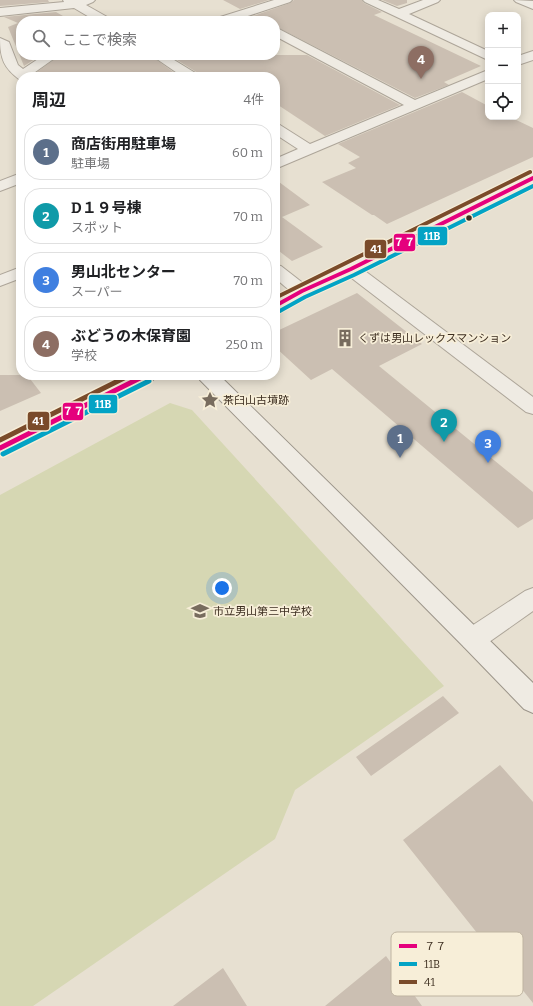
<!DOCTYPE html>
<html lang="ja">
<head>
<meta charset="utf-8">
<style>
  :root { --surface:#fff; --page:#f6f6f6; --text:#202124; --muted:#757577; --line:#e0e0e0; --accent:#786c5e }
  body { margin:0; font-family:Bitter,"Noto Sans JP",serif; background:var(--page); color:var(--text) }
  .controls { position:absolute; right:12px; top:12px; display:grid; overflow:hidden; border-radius:8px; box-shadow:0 2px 10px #0003 }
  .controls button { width:36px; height:36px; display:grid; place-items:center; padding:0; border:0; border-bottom:1px solid var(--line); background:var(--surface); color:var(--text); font:20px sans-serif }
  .you { position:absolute; left:222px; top:588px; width:14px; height:14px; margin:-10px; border:3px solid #fff; border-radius:50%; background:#1a73e8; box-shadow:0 0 0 6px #1a73e833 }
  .badge { display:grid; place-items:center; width:26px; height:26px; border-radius:50%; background:var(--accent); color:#fff; font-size:13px; font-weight:700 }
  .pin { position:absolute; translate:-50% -33px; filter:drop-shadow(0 1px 2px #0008) }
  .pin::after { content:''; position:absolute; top:21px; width:14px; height:12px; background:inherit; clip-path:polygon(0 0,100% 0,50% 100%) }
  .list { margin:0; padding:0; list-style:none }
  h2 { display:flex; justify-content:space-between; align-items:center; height:52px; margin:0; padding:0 16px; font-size:17px }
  h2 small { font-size:13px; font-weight:400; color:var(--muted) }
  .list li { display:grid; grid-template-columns:26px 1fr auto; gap:12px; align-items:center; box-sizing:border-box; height:56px; margin:0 8px 8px; padding:0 8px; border:1px solid var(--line); border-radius:16px }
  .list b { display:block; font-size:15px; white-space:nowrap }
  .list p { margin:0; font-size:13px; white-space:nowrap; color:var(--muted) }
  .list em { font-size:13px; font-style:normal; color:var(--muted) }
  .icon { flex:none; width:22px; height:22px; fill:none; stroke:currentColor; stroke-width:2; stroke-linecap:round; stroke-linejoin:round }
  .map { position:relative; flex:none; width:533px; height:1006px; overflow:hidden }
  .search { position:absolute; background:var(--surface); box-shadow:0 2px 10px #0003; left:16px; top:16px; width:264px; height:44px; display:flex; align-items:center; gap:10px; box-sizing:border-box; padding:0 14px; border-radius:16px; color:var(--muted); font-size:15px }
  .panel { position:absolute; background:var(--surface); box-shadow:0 2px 10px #0003; left:16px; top:72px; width:264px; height:308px; border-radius:16px }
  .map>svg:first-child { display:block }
</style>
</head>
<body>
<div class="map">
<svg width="533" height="1006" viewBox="0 0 533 1006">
  <rect width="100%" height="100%" fill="#e7e0d1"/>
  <path fill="#d6d7b3" d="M170 403 192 410 444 686 295 790 275 839 33 1006H0V495Z"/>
  <path fill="#cbbfb2" d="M0 0H48L49 2 0 6Z
    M223 0H269L240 9Z
    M294 0H362L364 3 382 12 374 15 481 66 444 82 449 85 415 98 275 26V21H263L253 16 290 3Z
    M382 0H407V3L397 6Z
    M56 12 70 20 77 18 82 21H21V55H41L24 66 8 27 18 23 4 17Z
    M60 55H150L180 77H33V75Z
    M169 55H307L400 105 325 136 275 103V77H200L198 73Z
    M462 92 488 106V117H510L533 128V157L387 224 374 215H372L322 182 356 168 348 163 360 157 338 144Z
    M275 179 310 205 282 217 323 247 292 261 275 248Z
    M357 293 422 344 379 366 533 492V519L518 528 332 369 311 380 275 347V332Z
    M0 375H27L41 393 0 411Z
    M443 696 459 713 371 776 356 757Z
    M500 765 533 802V1003L403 840Z
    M386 956 422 1006H325Z
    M223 968 247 1006H173Z"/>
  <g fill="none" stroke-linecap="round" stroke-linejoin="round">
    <g stroke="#ada599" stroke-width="2">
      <path id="street" d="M63 0H95L93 2 86 5 109 18 111 21H96L74 8 0 16V8L64 2Z
        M274 0H292L290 2 233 21H215L217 18Z
        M363 0H378L399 9 423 0H440L438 2 409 14 488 51V60L365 2Z
        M514 0 533 1V9L516 2Z
        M275 27 415 100 488 70V79L275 169V159L298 149 275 134V124L280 125 310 144 404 105 275 36Z
        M0 38 9 42 18 65 23 69 44 55H59L31 75 32 77H21L20 80C4 68 0 59 0 38Z
        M533 51V60L518 65V56Z
        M151 55H166L197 74 199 77H183Z
        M21 173V183L0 191V181Z
        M351 264 357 265 533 397V414L526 412 345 273 342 269 345 265Z
        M275 265 281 266 308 287 311 291 308 295C295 298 285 286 275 278Z
        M21 267V278L0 286V275Z
        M533 588V611L482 647 473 650 464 647 461 639 464 631 525 591Z"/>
    </g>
    <g stroke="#9c958a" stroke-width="2">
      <path id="secondary" d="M533 173V184L357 273 308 295 281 310 275 312V299Z
        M130 375H156L153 380 7 453 0 456V439Z
        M197 375H219L533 683V713L524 709 464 647 200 380Z"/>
    </g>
    <use href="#street" fill="#efebe3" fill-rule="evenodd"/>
    <use href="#secondary" fill="#efebe3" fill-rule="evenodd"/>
    <g stroke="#f7eed8" stroke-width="6">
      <path id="bus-1-far1" d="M275 306 302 291 351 269 533 178
        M138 379 146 375"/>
    </g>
    <g stroke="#f7eed8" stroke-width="8">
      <path id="bus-1" d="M0 448 140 378"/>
    </g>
    <g stroke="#f7eed8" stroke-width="6">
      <path id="bus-2-far1" d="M278 312 305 297 354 275 533 186"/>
    </g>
    <g stroke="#f7eed8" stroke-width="8">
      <path id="bus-2" d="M3 454 149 381"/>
    </g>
    <g stroke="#f7eed8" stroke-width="6">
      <path id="bus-3-far1" d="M275 298 530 172
        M122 379 130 375"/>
    </g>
    <g stroke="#f7eed8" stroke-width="8">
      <path id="bus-3" d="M0 440 124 378"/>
    </g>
    <use href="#bus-1-far1" stroke="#e5007d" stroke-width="4"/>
    <use href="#bus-1" stroke="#e5007d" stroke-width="5"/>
    <use href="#bus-2-far1" stroke="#03a3c5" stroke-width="4"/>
    <use href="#bus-2" stroke="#03a3c5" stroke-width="5"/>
    <use href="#bus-3-far1" stroke="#7a4b2a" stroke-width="4"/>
    <use href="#bus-3" stroke="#7a4b2a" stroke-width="5"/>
  </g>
  <defs>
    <g id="building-bare" transform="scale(1.38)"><path d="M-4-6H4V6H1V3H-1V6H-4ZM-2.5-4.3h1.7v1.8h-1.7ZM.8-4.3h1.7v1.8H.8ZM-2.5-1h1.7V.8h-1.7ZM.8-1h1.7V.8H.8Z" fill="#786c5e" stroke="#f7eed8" stroke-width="2.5" paint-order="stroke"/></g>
    <g id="sight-bare" transform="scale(1.38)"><path d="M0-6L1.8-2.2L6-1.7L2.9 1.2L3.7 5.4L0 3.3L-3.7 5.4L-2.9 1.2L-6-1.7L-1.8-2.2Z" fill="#786c5e" stroke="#f7eed8" stroke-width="2.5" paint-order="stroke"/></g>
    <g id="school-bare" transform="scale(1.38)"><path d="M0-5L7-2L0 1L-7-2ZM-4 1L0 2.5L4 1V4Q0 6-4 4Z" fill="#786c5e" stroke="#f7eed8" stroke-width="2.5" paint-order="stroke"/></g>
  </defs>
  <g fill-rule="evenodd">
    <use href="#building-bare" x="345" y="338"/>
    <use href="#sight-bare" x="210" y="400"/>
    <use href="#school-bare" x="200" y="611"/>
  </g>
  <circle fill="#3d2e20" stroke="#f7eed8" stroke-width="1.5" cx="469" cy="218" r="3.5"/>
  <g text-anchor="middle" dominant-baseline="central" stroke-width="3.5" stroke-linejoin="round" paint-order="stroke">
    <g font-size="11" fill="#3d2e20" stroke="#f7eed8" text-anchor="start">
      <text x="358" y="338">くずは男山レックスマンション</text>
      <text x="223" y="400">茶臼山古墳跡</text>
      <text x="213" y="611">市立男山第三中学校</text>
    </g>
  </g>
  <rect x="391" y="932" width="132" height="64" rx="6" fill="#f7eed8" stroke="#bfb4a1" stroke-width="1"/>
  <rect x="399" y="944" width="18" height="4" fill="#e5007d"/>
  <rect x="399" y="962" width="18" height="4" fill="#03a3c5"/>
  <rect x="399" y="980" width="18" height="4" fill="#7a4b2a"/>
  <g font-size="11" fill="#3d2e20">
    <text x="424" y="950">７７</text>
    <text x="424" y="968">11B</text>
    <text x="424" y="986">41</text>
  </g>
  <g stroke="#f7eed8" stroke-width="1.5">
    <rect x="417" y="226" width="31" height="20" rx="4" fill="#03a3c5"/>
    <rect x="393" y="233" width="23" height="19" rx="4" fill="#e5007d"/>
    <rect x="364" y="239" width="23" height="20" rx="4" fill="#7a4b2a"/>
    <rect x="88" y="394" width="30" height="20" rx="4" fill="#03a3c5"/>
    <rect x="62" y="402" width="22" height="19" rx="4" fill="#e5007d"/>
    <rect x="27" y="411" width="23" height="20" rx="4" fill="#7a4b2a"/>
  </g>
  <g font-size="11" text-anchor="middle" font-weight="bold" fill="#fff">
    <text x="432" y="240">11B</text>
    <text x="404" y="246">７７</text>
    <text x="376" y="253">41</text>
    <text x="103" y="408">11B</text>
    <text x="73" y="415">７７</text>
    <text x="38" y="425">41</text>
  </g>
</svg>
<div class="controls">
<button>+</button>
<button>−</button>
<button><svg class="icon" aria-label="locate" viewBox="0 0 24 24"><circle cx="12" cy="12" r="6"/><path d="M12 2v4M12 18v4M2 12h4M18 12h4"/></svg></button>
</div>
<div class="you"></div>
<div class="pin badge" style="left:400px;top:458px;background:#5c6f8a">1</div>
<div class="pin badge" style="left:444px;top:442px;background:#0f9aa8">2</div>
<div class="pin badge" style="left:488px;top:463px;background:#3f7fe0">3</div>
<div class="pin badge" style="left:421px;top:79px;background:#8d6e63">4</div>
<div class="search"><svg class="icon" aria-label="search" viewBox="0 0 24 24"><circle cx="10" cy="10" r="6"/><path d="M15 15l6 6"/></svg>ここで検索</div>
<section class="panel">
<h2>周辺<small>4件</small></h2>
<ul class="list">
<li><span class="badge" style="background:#5c6f8a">1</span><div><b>商店街用駐車場</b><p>駐車場</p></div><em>60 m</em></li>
<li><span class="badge" style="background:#0f9aa8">2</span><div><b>D１９号棟</b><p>スポット</p></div><em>70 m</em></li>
<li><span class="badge" style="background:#3f7fe0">3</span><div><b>男山北センター</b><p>スーパー</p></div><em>70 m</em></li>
<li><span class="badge" style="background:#8d6e63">4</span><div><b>ぶどうの木保育園</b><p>学校</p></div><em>250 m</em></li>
</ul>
</section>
</div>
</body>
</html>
